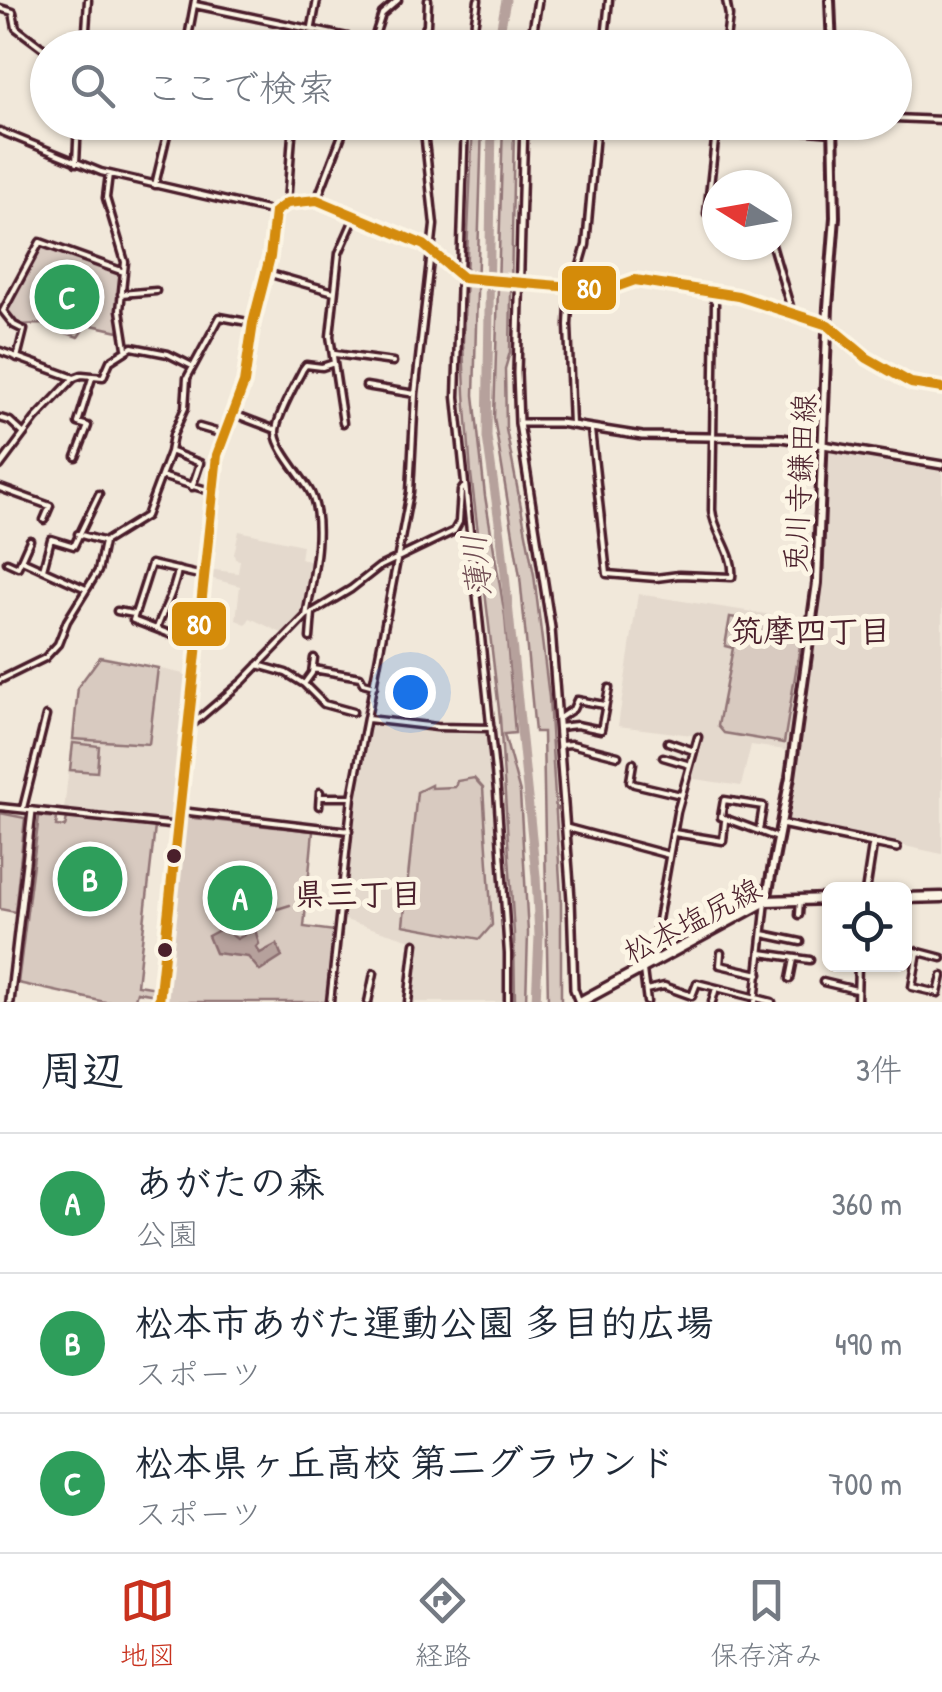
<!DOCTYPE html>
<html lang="ja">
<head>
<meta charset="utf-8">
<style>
  :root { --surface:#fff; --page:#f2f2f3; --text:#1f2937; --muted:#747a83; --line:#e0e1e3; --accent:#c8321e }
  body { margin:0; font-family:"Patrick Hand","Klee One",sans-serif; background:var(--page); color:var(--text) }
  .controls { position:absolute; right:30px; bottom:30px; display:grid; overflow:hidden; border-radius:15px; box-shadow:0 2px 8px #0004 }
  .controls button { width:90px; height:90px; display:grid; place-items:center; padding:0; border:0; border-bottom:2px solid var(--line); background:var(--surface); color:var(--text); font:50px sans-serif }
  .compass { position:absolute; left:702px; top:170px; width:90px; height:90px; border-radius:50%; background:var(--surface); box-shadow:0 2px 8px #0004; rotate:281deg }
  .you { position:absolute; left:410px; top:692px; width:35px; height:35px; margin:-25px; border:8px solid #fff; border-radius:50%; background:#1a73e8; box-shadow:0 0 0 15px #1a73e833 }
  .badge { display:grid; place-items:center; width:65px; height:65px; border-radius:50%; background:var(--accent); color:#fff; font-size:32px; font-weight:700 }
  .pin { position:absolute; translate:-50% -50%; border:5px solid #fff; box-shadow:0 2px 10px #0006 }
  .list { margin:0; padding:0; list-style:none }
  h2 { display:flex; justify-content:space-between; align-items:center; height:130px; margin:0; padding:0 40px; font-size:42px }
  h2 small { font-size:32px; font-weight:400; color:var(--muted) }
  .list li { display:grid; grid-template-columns:65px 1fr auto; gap:30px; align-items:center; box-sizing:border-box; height:140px; padding:0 40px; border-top:2px solid var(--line) }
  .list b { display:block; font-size:38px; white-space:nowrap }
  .list p { margin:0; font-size:32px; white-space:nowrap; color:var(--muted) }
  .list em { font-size:32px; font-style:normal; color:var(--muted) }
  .icon { flex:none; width:55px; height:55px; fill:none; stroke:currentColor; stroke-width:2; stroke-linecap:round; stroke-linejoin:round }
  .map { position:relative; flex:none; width:942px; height:1002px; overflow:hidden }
  .search { position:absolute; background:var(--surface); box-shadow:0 2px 8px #0004; left:30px; right:30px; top:30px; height:110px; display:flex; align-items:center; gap:25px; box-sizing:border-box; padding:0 35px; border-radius:55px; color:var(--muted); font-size:38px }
  .sheet { height:550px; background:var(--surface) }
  nav { display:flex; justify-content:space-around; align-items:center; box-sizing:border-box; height:140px; border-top:2px solid var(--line); background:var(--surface); font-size:28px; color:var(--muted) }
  nav a { display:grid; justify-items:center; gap:5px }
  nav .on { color:var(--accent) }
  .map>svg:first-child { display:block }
</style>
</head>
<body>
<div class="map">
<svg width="942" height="1002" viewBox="0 0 942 1002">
  <rect width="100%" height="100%" fill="#f1e8da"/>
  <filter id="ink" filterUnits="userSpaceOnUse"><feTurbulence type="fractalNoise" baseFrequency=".01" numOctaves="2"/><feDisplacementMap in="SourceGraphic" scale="20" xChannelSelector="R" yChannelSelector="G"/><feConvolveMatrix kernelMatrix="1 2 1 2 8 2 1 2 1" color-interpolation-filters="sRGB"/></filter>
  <g filter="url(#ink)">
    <path fill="#e4d9cd" d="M831 450 942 469V854L784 820 812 649 818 600 826 453Z
      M239 531 302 545 300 559 315 562 305 612 284 634 250 618 246 624 236 620 240 586 206 577 207 569 238 573 240 560 235 559 234 554Z
      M638 594 811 621 792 751 751 745 741 786 689 778 700 736 618 726Z
      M102 655 192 676 175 823 64 810 78 687Z
      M370 721 487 731 503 937V1002H411L418 942 342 919 356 792Z"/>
    <path fill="#d8cac0" stroke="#917476" stroke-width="2.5" d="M473 123H482L474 395 485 496 505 616 515 733 504 734 520 793 528 933 526 1002H515L514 933 500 718 471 474 465 394 463 341Z
      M503 123H514L510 352 505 369 506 429 534 575 549 697 561 897V1002H548L543 732H535L520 577 494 418Z
      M43 246 121 273 118 305 123 332 87 324 78 337 41 324 17 325 7 311C9 303 36 256 43 246Z
      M730 617 803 628 784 743 724 733 718 726 733 648 725 646Z
      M100 657 158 668 149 744 73 739 78 687Z
      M73 743 99 746 97 772 70 770Z
      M474 778 483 788 492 925 480 939 403 925 417 792 431 785V788L455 787 457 781Z
      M0 813 25 818 15 912 0 909Z
      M39 816 57 818 56 826 65 827 67 818 155 827 137 985 158 988 157 995 137 992 134 1002H105L18 983Z
      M184 817 313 831 304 927 335 931 328 1002H163Z"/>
    <path fill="#b6a19c" stroke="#8b6d6f" stroke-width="2.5" d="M223 928 237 939 255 929 259 944 256 947 260 953 277 944 282 957 260 971 248 957 215 953 208 936Z"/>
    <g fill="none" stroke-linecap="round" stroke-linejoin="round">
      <path stroke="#8b6d6f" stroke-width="2.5" d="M250 930 253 917 264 913 258 903 260 899 274 910 290 905"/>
      <path stroke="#b6a19c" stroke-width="9" d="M497 48 506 0
        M492 122 487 437 501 536 536 876 539 936 536 1002"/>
      <g stroke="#4a1f2b" stroke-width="11">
        <path id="minor" d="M195 5 371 42
          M0 8 13 12 16 28 48 52
          M80 48 86 30 88 0
          M186 48 195 0
          M308 48 317 0
          M371 48 382 14 398 0
          M415 48 427 25 428 0
          M471 48 478 0
          M604 48 609 0
          M725 48 729 16 726 0
          M894 118 942 120
          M465 122 456 397 497 791 508 954V1002
          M699 122 833 133
          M717 122 707 214 717 218
          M0 131 101 172 275 212
          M76 163 78 122
          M109 174 106 198 125 262 120 310 126 348
          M155 185 170 122
          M317 200 347 122
          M287 203 293 122
          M772 245 792 313
          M267 273 334 292
          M121 294 156 291
          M0 351 74 378 82 375 103 377 110 361 132 347 168 354 190 365
          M335 354 393 362
          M17 358 24 330 14 325 3 311 40 242 124 272
          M334 363 343 423
          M366 386 415 394
          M234 414 276 430
          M0 418 10 421 24 434
          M572 425 568 325 569 304 586 245 597 122
          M199 427 223 434
          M591 430 607 574 656 578 679 575 732 577C735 553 714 533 712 510L715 302 711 293
          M172 452 200 463 192 487
          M76 457 88 426 78 423 92 378
          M0 466 35 419 74 378
          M161 476 213 492
          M0 488 50 506 44 520
          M78 534 102 541
          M22 560 86 589
          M7 562 18 567 30 540
          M43 569 51 539 74 546 99 494
          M117 611 134 614
          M306 616C312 582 326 525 311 493 303 477 277 450 276 433 275 419 296 383 303 369L306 365 322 367 334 363 330 336 339 253 355 217
          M157 628C164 608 175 591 178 570
          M310 638 312 613
          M198 641 175 636 133 620 151 564 203 576
          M258 665 286 673 304 684 312 673 314 658
          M313 669 360 677 363 683 374 686
          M0 680 45 658 58 644 67 621 98 571 104 542 146 516 170 452 173 435 185 408 187 378 220 317 253 323
          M304 684 324 704 353 712
          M368 719 437 727 491 728
          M558 719 573 709 577 700 604 705
          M559 727 577 725 601 730 609 688
          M188 728 243 681 306 616 351 589 379 567 454 531 459 522 461 491 463 488
          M668 742 694 751
          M560 745 571 744 618 756
          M663 757 690 765
          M633 763 630 781 634 784 681 795
          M320 797H352
          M319 806 320 792
          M0 807 179 826
          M23 808 46 716
          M181 811 349 831
          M568 828 669 855
          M759 831 763 806 724 800 721 817 778 838
          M674 833 723 841 725 821
          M799 915 800 900
          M828 920 830 911
          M763 934 801 942
          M904 948 942 958
          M918 952 912 987 938 993 942 976
          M721 953 720 965 759 974
          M761 953 810 960
          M651 960 677 812 698 737
          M832 965V964
          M643 970 647 1002
          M790 979 794 959
          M823 982 856 990
          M646 990 664 986 692 996 697 983 772 1002
          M159 1002 217 455 244 383 253 323 270 257 275 212 287 203 317 200 424 245 463 278 607 290 635 280 738 296 828 325 867 358 911 383 942 388
          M330 1002 352 797 410 492 415 394 434 225 423 122
          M368 1002 374 973
          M408 1002 415 943
          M712 1002 716 988
          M755 1002 766 901
          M857 1002 858 964"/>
      </g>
      <g stroke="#4a1f2b" stroke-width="12">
        <path id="tertiary" d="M530 48 538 0
          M524 122 517 373 519 423 551 628 571 899 574 989 579 1002
          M519 423H560L642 436 782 438 942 465
          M781 824 873 843
          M866 889 873 843 897 848
          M10 1002 32 811"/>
      </g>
      <g stroke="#4a1f2b" stroke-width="14">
        <path id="secondary" d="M830 0 832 48
          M766 901 790 777 817 583 828 307 835 217 833 122"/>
      </g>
      <g stroke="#4a1f2b" stroke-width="15">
        <path id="primary" d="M904 898 942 897
          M580 1002 766 901 830 899"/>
      </g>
      <use href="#minor" stroke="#fcf5e5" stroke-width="4"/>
      <use href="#tertiary" stroke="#fcf5e5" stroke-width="5"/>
      <use href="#secondary" stroke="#fcf5e5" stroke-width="6"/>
      <use href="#primary" stroke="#fcf5e5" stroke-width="8"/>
      <g stroke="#fcf5e5" stroke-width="18">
        <path id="bus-1" d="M159 1002 217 455 244 383 253 323 270 257 275 212 287 203 317 200 424 245 463 278 607 290 635 280 738 296 828 325 867 358 911 383 942 388"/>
      </g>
      <use href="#bus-1" stroke="#d48b09" stroke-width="10"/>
    </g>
  </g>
  <g fill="#4a1f2b" stroke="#fcf5e5" stroke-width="4">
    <circle cx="174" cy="856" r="9"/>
    <circle cx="165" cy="950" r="9"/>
  </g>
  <g text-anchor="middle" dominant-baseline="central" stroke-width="10" stroke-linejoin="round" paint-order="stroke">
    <g font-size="30" fill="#4a1f2b" stroke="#fcf5e5">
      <text transform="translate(799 483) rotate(-87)">兎川寺鎌田線</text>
      <text transform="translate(692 920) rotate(-27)">松本塩尻線</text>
    </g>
    <g font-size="32" font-style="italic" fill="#704c53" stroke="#fcf5e5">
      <text transform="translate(476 566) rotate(-96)">薄川</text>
    </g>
    <g font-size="32" font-weight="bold" fill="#4a1f2b" stroke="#fcf5e5">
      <text x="811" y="630">筑摩四丁目</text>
      <text x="358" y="893">県三丁目</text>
    </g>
  </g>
  <g stroke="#fcf5e5" stroke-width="4">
    <rect x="560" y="264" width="58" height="48" rx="10" fill="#d48b09"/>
    <rect x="170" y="600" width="58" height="48" rx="10" fill="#d48b09"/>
  </g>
  <g font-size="28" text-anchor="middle" font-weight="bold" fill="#fff">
    <text x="589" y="298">80</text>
    <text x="199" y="634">80</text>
  </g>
</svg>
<div class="controls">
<button><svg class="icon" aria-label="locate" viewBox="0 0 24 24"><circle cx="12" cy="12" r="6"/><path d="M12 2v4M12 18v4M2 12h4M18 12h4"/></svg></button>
</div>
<svg class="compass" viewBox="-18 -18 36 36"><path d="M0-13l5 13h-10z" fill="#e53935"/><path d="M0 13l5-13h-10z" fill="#747a83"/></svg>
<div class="you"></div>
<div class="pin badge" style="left:240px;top:898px;background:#2e9e5b">A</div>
<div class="pin badge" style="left:90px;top:879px;background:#2e9e5b">B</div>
<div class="pin badge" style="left:67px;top:297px;background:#2e9e5b">C</div>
<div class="search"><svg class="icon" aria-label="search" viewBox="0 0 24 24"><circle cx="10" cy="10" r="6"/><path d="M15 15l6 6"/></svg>ここで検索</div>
</div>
<section class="sheet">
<h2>周辺<small>3件</small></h2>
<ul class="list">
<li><span class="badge" style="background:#2e9e5b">A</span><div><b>あがたの森</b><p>公園</p></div><em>360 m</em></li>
<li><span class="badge" style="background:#2e9e5b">B</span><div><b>松本市あがた運動公園 多目的広場</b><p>スポーツ</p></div><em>490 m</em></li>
<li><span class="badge" style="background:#2e9e5b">C</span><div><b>松本県ヶ丘高校 第二グラウンド</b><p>スポーツ</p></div><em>700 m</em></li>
</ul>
</section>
<nav>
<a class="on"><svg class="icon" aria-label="map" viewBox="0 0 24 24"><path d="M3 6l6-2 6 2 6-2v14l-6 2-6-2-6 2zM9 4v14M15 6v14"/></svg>地図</a>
<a><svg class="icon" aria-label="directions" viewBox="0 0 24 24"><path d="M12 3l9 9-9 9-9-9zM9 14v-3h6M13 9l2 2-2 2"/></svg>経路</a>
<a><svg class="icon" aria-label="saved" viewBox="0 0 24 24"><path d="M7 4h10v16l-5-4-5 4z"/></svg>保存済み</a>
</nav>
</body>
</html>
